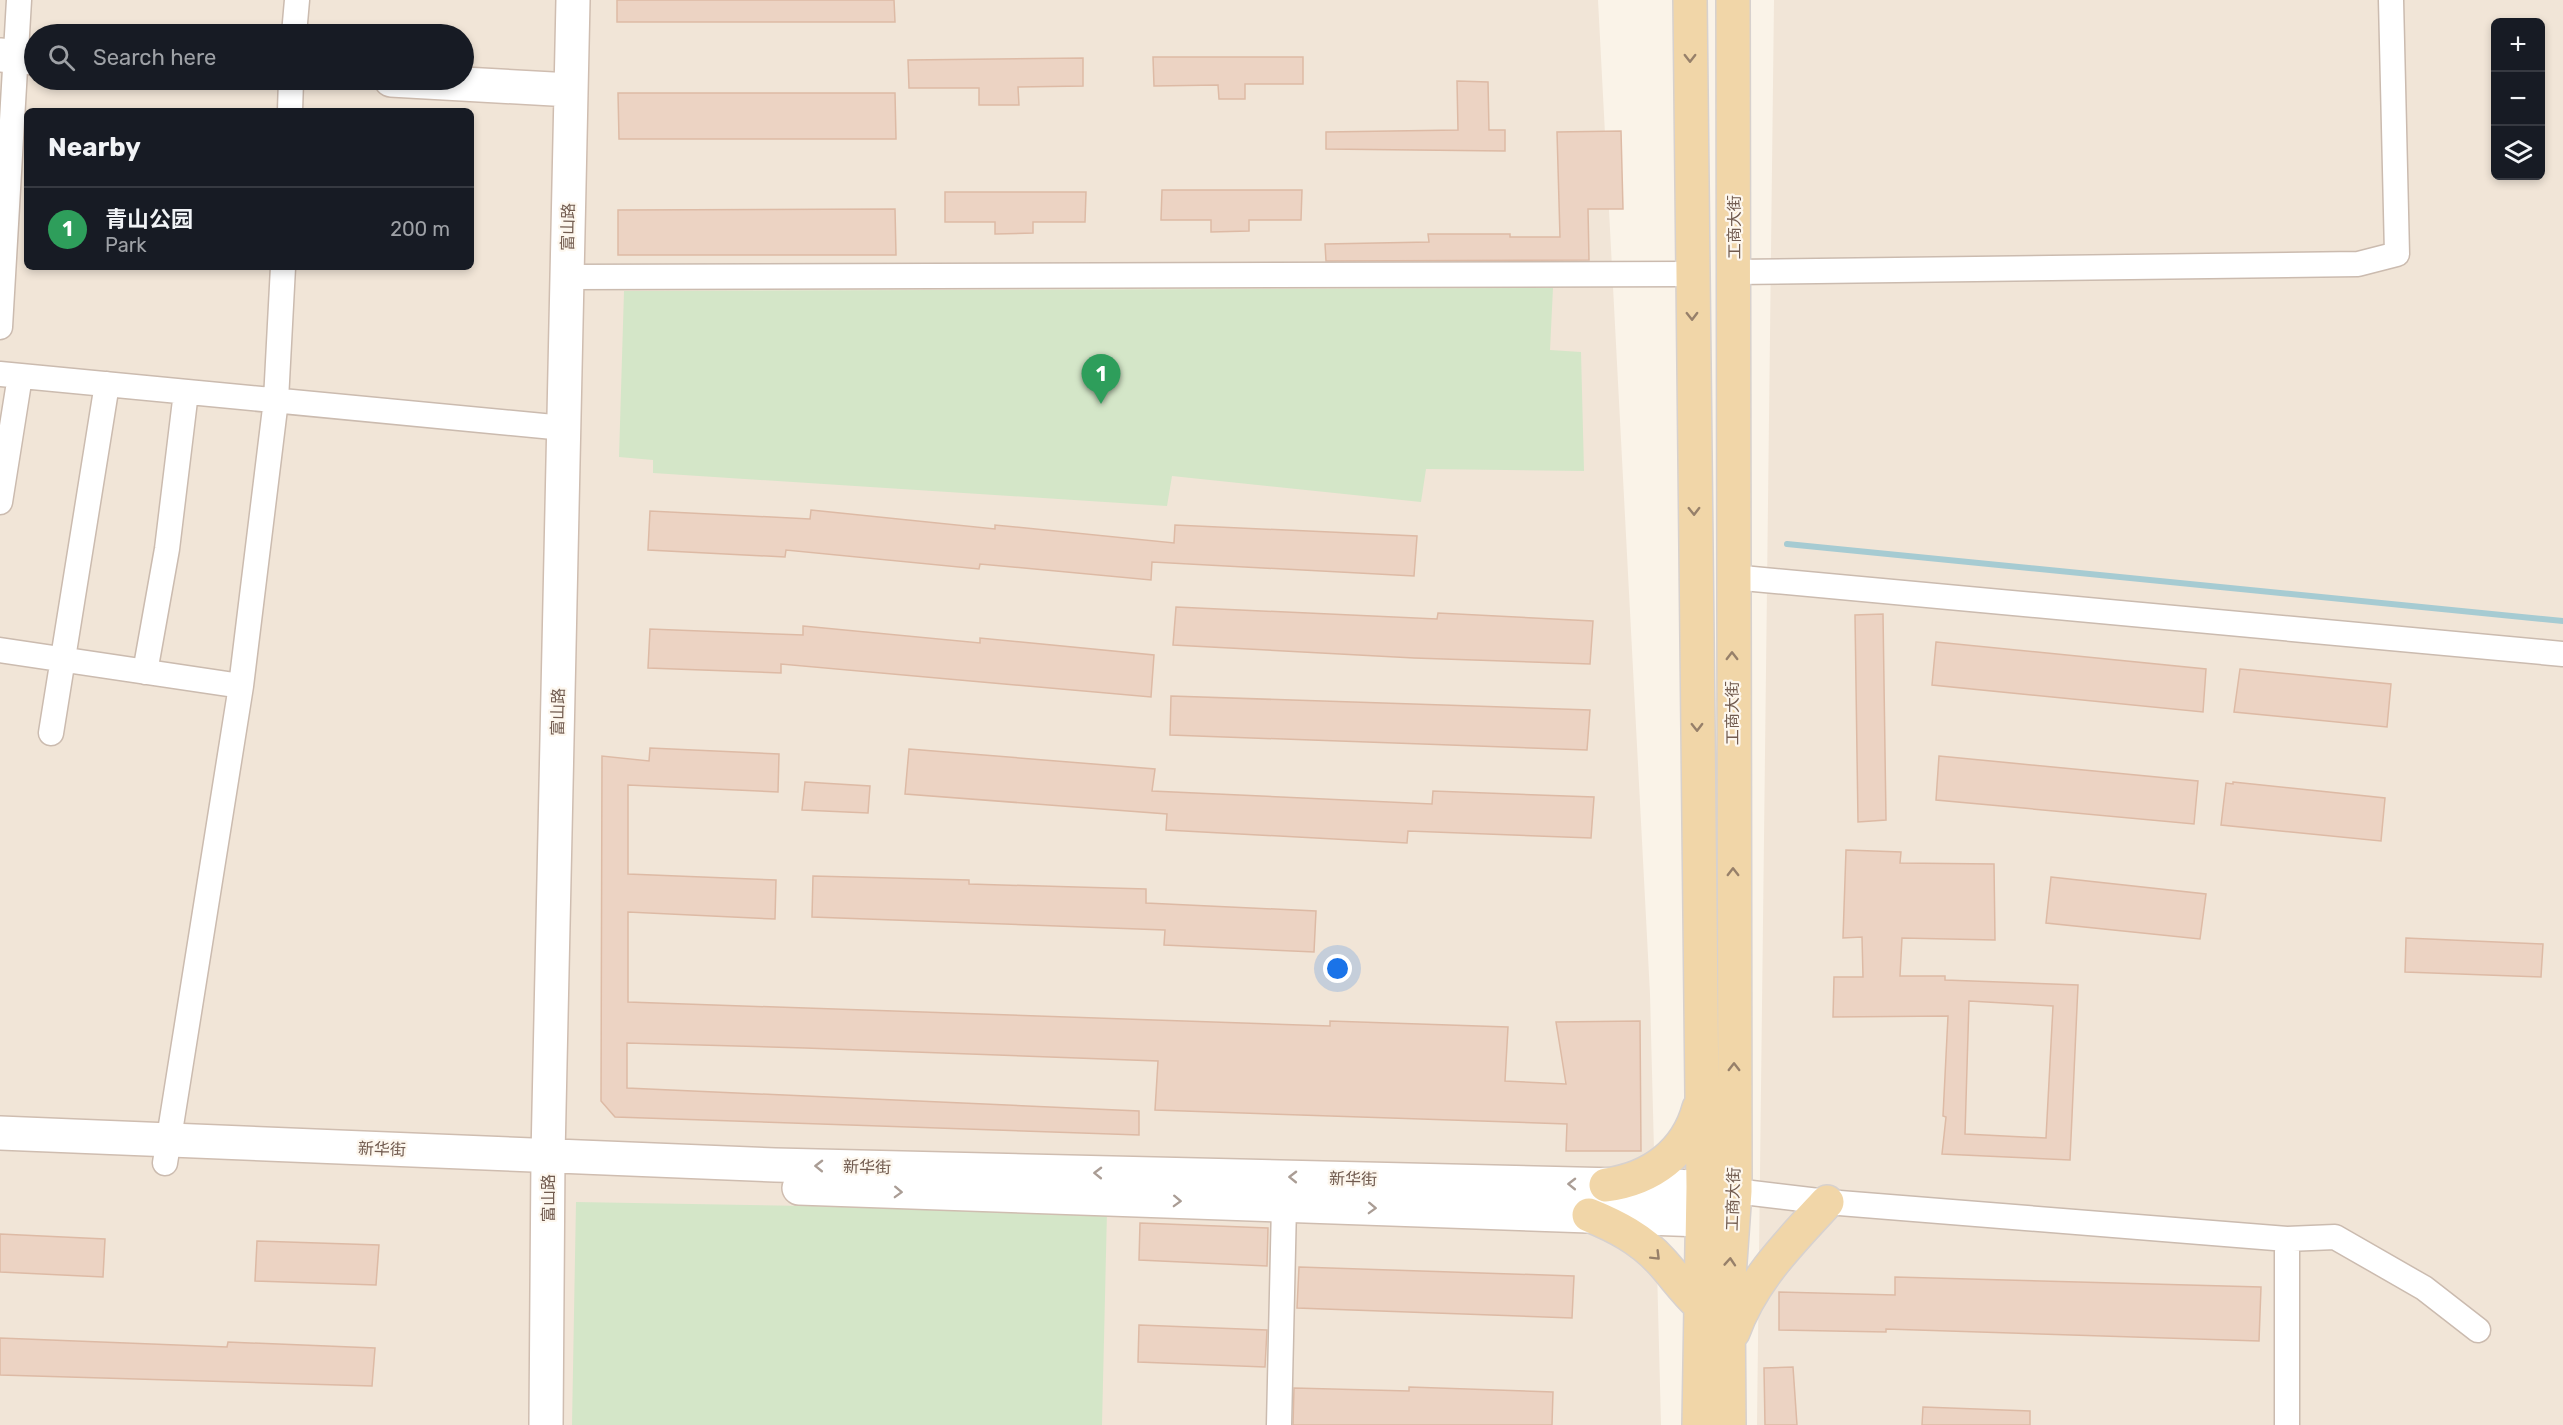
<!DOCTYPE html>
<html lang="en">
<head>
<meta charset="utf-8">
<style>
  :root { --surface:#171b24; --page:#20242c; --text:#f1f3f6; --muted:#9ea1a6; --line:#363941; --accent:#1a73e8 }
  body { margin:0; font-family:Rubik,"Noto Sans SC",sans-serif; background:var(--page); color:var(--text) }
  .controls { position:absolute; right:18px; top:18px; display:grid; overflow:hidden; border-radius:9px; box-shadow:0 3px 9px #0003 }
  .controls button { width:54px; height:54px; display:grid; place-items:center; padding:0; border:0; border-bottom:2px solid var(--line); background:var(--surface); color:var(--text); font:30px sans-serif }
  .you { position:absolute; left:1338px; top:969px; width:21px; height:21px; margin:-15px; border:4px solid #fff; border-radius:50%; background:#1a73e8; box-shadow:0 0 0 9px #1a73e833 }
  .badge { display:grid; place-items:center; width:39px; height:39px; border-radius:50%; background:var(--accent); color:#fff; font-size:20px; font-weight:700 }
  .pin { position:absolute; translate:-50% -50px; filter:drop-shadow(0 2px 3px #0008) }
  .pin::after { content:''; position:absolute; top:32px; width:21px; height:18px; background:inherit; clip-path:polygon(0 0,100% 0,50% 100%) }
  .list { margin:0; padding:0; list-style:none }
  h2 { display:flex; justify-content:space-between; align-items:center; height:78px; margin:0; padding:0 24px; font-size:26px }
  h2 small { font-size:20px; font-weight:400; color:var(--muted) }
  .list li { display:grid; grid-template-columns:39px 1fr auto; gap:18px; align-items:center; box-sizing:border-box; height:84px; padding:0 24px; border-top:2px solid var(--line) }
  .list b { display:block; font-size:22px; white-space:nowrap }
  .list p { margin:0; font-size:20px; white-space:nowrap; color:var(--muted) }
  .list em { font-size:20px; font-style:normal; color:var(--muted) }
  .icon { flex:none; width:33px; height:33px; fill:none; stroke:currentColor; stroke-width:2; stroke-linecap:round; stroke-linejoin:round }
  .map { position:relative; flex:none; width:2563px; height:1425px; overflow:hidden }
  .search { position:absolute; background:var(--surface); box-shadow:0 3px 9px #0003; left:24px; top:24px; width:450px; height:66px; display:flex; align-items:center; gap:15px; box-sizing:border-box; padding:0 21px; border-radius:33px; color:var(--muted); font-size:22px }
  .panel { position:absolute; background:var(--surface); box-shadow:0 3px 9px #0003; left:24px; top:108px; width:450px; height:162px; border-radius:9px }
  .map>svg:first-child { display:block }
</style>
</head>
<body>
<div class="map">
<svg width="2563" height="1425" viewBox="0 0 2563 1425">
  <rect width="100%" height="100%" fill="#faf3e8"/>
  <path fill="#f1e5d7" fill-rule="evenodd" d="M0 0H1598L1650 994 1661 1425H0ZM34 34H464V80H34ZM27 111H471V267H27Z
    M1774 0H2563V1425H1757ZM2496 22H2540V176H2496Z"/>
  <path fill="#d4e6c8" d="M1553 288 1550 350 1581 352 1584 471 1426 469 1421 502 1172 476 1167 506 653 473V460L619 457 624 291Z
    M576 1202 1107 1211 1102 1425H572Z"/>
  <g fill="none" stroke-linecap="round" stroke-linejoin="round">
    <path stroke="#a6cbd2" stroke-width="6" d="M1787 544 2563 621"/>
  </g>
  <path fill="#ecd3c3" stroke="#ddbaa5" stroke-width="1.5" fill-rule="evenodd" d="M617 0H894L895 22H617Z
    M1153 57H1303V84H1245V99H1219L1218 85 1154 86Z
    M1083 58V86L1018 87 1019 105H979V88H909L908 60Z
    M1457 81 1488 82 1489 130H1505V151L1326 149V132L1458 130Z
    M618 93H895L896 139H619Z
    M1621 131 1623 209H1588L1589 260 1326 261 1325 244 1429 242 1428 234H1510V237H1560L1557 132Z
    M1162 190H1302L1301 220H1249V231L1211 232V220H1161Z
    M945 192H1086L1085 222H1033V233L995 234V222H945Z
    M895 209 896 255H618V210Z
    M811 510 995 529V525L1174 543 1175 525 1417 536 1414 576 1152 562 1151 580 980 564 979 569 786 550 785 557 648 550 650 511 810 519Z
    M1176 607 1437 619 1438 613 1593 621 1590 664 1414 658 1173 645Z
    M1883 614 1886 820 1858 822 1855 615Z
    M803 626 980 643V638L1154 655 1151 697 781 664V673L648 668 650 629 803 635Z
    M1936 642 2206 669 2203 712 1932 685Z
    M2240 669 2391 684 2387 727 2234 712Z
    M1171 696 1590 710 1587 750 1170 735Z
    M650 748 779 754 778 792 628 785V874L776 880 775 919 628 912V1002L1330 1026V1021L1508 1027 1505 1081 1566 1084 1556 1022 1640 1021 1641 1151H1566L1567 1124 1155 1110 1158 1061 805 1048 627 1043V1088L1139 1111V1135L615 1117 601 1101 602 756 649 761Z
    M909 749 1155 769 1152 791 1432 804 1433 791 1594 797 1591 838 1408 831 1407 843 1166 830 1167 814 905 794Z
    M1939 756 2198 781 2194 824 1936 800Z
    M805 782 870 786 868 813 802 810Z
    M2233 782 2385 798 2381 841 2221 825 2226 783 2233 784Z
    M1846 850 1901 852 1900 863 1994 864 1995 940 1902 938 1900 976H1945V980L2078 985 2070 1160 1942 1154 1946 1117 1943 1116 1948 1016 1833 1017 1834 977H1863L1862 937 1843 938ZM1969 1001 2053 1006 2046 1138 1965 1134Z
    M813 876 969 880V884L1146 889V903L1316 911 1314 952 1164 945 1165 930 812 917Z
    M2051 877 2206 894 2200 939 2046 923Z
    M2406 938 2543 944 2541 977 2405 972Z
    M1140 1223 1268 1228 1267 1266 1139 1260Z
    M0 1234 105 1239 103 1277 0 1272Z
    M257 1241 379 1245 376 1285 255 1281Z
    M1299 1267 1574 1276 1572 1318 1297 1308Z
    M1895 1277 2261 1287 2259 1341 1886 1329V1332L1779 1330V1292L1895 1295Z
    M1139 1325 1267 1330 1265 1367 1138 1362Z
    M0 1338 227 1347 228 1342 375 1348 372 1386 0 1375Z
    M1793 1367 1797 1425H1765L1764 1368Z
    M1409 1387 1553 1392 1552 1425H1293L1294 1388 1409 1391Z
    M1923 1407 2030 1411V1425H1922Z"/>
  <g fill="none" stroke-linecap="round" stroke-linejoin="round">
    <g stroke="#cbbbaf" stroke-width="27">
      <path id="street" d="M294 34 297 0
        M290 111 291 80
        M1734 272 2358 264 2397 254 2391 0
        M567 277 1691 274
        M0 327 19 0
        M0 374 564 428
        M0 502 20 376
        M1732 577 2563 654
        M0 650 241 686
        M145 672 167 549 186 392
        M51 733 107 384
        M165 1163 241 686 276 400 283 267
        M1735 1191 1827 1202 2287 1239 2335 1237 2424 1288 2478 1330
        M1279 1425 1284 1205
        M2287 1425V1239"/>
    </g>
    <g stroke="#cfbdb0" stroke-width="36">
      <path id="secondary" d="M0 55 34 58
        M391 80 571 90
        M0 1133 775 1165 1703 1187 1730 1190
        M799 1188 1731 1221
        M546 1425 548 1156 573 0"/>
    </g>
    <g stroke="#d7d1ce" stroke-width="36">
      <path id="primary" d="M1690 0 1703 1187 1699 1425
        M1606 1185C1651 1179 1687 1153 1699 1108
        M1589 1215C1616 1226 1641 1239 1661 1261 1674 1275 1684 1290 1699 1304
        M1733 1332C1752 1280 1789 1243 1827 1202
        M1729 1425 1728 1291 1735 1191 1733 0"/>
    </g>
    <use href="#street" stroke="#fff" stroke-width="24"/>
    <use href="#secondary" stroke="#fff" stroke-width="33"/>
    <use href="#primary" stroke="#f1d6a8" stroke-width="33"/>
  </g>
  <defs><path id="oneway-chevron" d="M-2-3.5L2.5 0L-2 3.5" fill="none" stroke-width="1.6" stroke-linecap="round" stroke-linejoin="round" transform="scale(1.5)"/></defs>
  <g stroke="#97806a">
    <use href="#oneway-chevron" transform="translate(1690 58) rotate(90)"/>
    <use href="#oneway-chevron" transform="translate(1692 316) rotate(89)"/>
    <use href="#oneway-chevron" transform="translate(1694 511) rotate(89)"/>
    <use href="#oneway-chevron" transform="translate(1732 656) rotate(-90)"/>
    <use href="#oneway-chevron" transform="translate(1697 727) rotate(89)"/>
    <use href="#oneway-chevron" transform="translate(1733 872) rotate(-90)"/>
    <use href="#oneway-chevron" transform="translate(1734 1067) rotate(-90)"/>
    <use href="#oneway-chevron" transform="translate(1656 1256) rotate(45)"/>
    <use href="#oneway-chevron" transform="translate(1730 1262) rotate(-86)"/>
  </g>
  <g stroke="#aa9d95">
    <use href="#oneway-chevron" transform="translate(819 1166) rotate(-179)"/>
    <use href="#oneway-chevron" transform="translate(1098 1173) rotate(-179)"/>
    <use href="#oneway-chevron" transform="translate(1293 1177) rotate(-179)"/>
    <use href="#oneway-chevron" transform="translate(1572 1184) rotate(-179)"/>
    <use href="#oneway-chevron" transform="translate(898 1192) rotate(2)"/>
    <use href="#oneway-chevron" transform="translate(1177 1201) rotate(2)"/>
    <use href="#oneway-chevron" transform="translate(1372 1208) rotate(2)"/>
  </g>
  <g text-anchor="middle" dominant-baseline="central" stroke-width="4.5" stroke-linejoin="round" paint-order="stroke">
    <g font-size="16" fill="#715b4f" stroke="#fdf7ee">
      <text transform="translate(568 227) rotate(-89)">富山路</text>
      <text transform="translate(1734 227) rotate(-90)">工商大街</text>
      <text transform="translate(558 712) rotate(-89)">富山路</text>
      <text transform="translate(1732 713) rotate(-90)">工商大街</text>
      <text transform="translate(382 1149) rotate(2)">新华街</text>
      <text transform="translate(867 1167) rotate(1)">新华街</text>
      <text transform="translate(1353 1179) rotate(1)">新华街</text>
      <text transform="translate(548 1198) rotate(-90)">富山路</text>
      <text transform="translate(1733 1199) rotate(-88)">工商大街</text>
    </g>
  </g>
</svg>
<div class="controls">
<button>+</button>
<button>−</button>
<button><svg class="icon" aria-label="layers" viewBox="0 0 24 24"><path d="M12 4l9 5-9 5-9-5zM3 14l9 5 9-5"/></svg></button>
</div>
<div class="you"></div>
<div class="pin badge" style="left:1101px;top:404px;background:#2e9e5b">1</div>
<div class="search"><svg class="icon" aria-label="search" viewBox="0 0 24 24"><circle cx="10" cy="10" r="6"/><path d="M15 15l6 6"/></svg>Search here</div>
<section class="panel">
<h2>Nearby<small></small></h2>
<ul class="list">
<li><span class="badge" style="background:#2e9e5b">1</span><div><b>青山公园</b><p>Park</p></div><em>200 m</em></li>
</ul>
</section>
</div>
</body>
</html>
